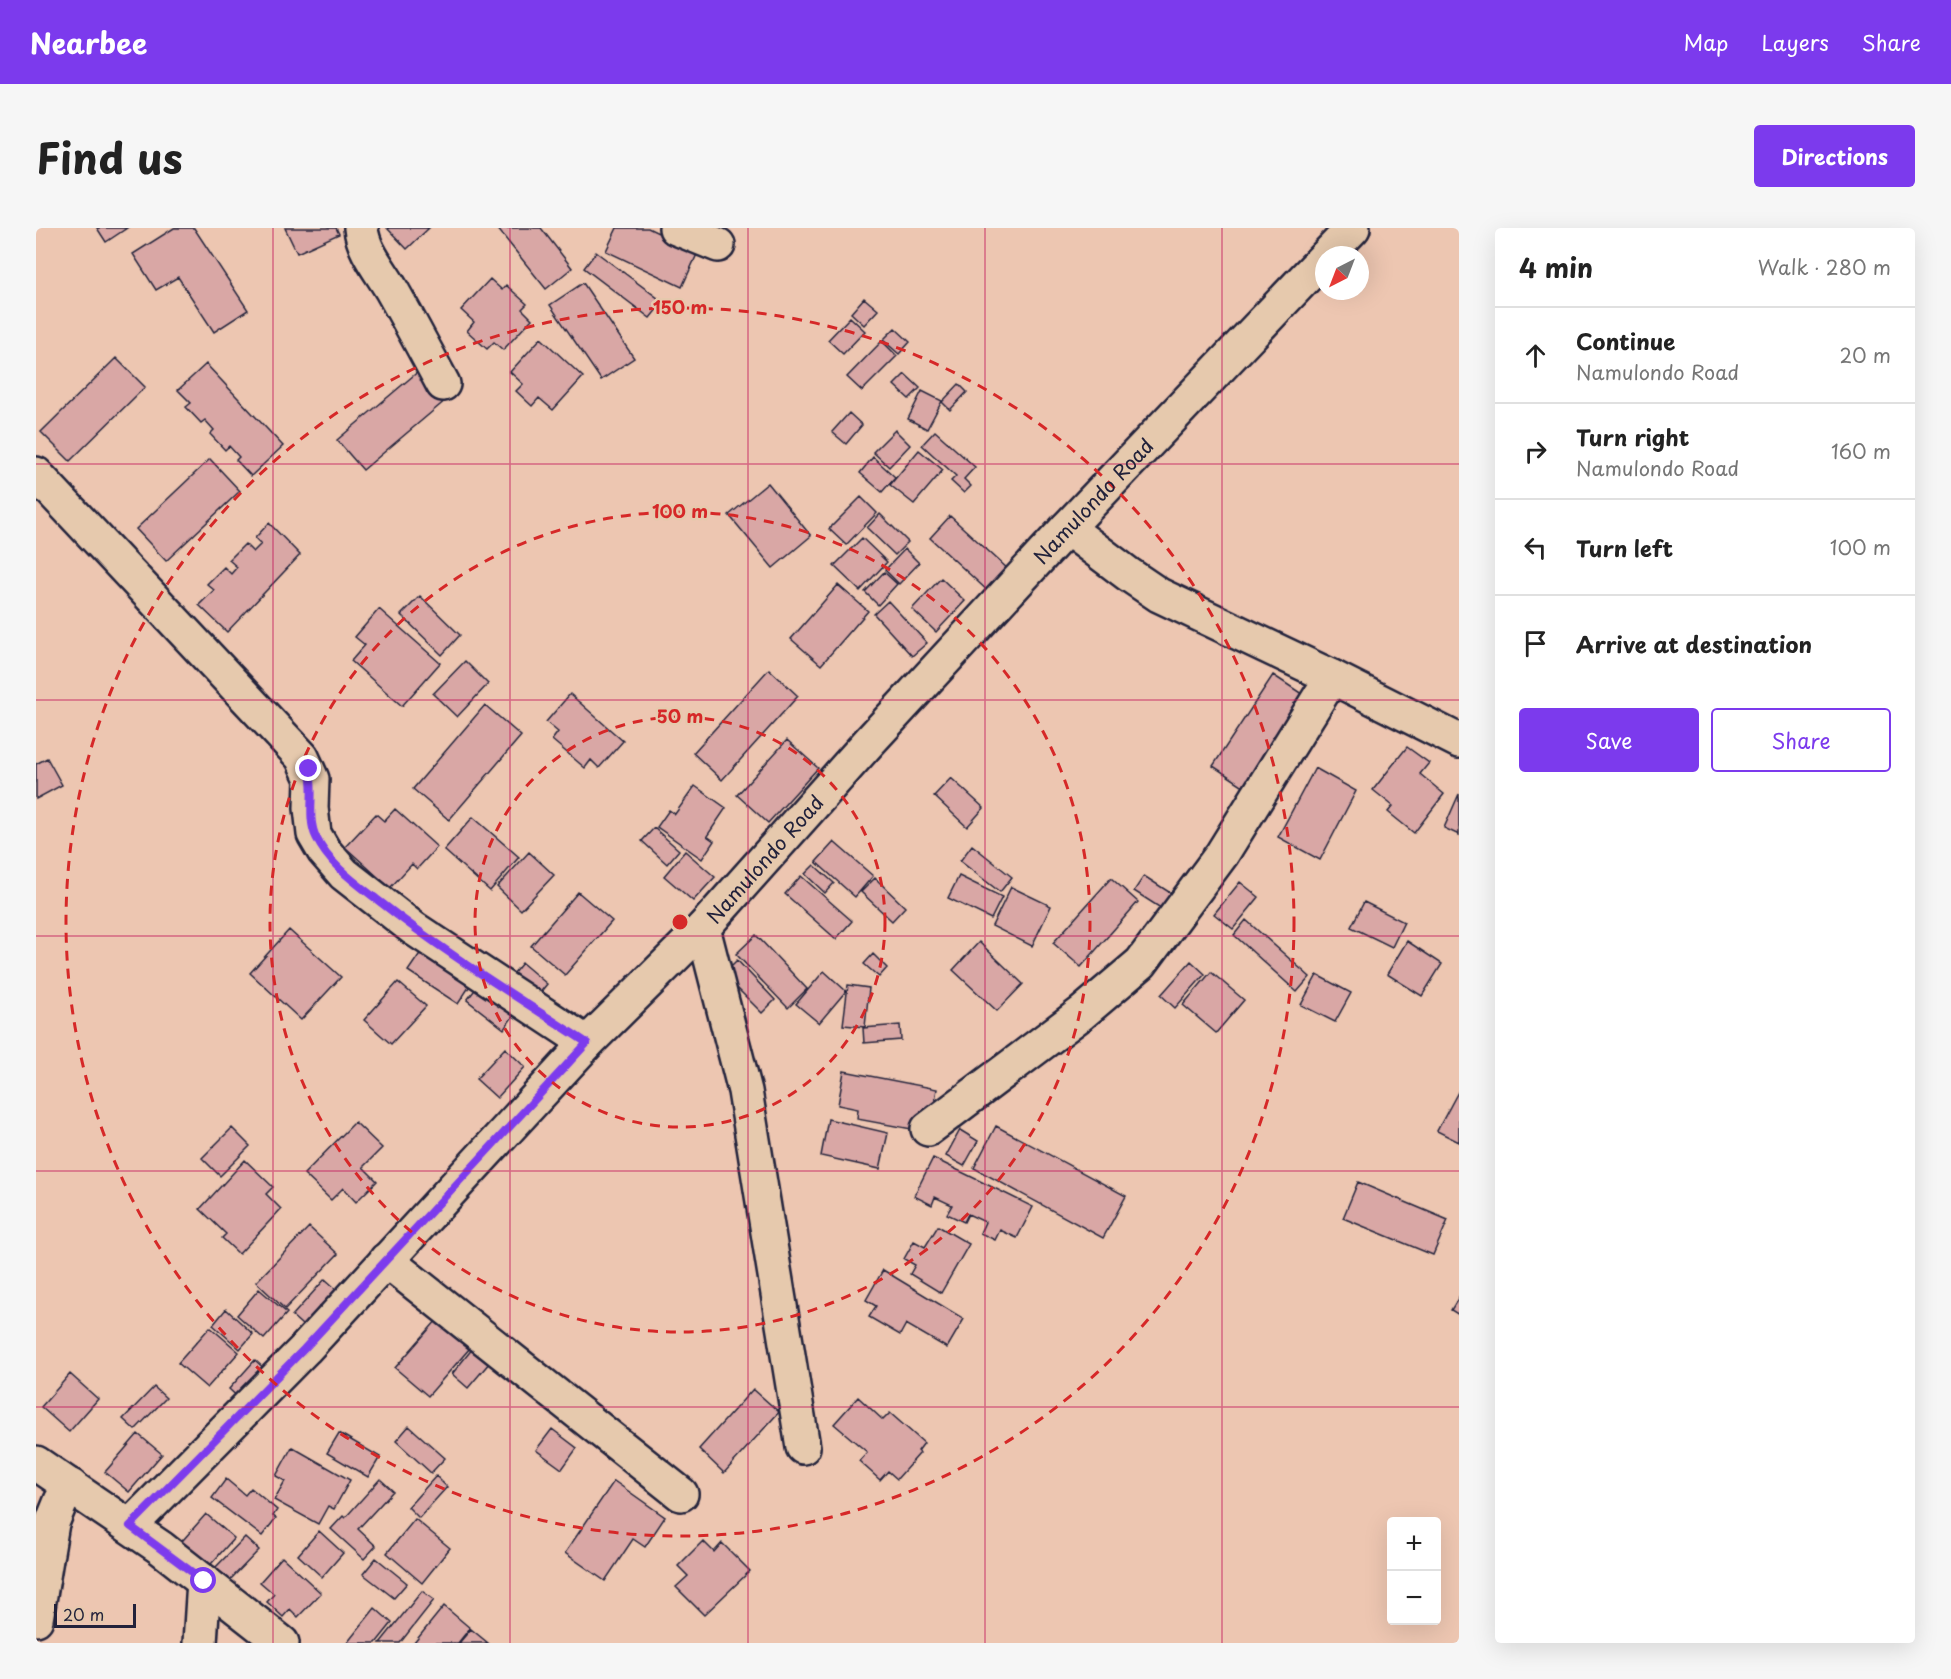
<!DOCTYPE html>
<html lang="en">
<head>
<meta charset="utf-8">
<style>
  :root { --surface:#fff; --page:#f6f6f6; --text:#222; --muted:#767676; --line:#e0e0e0; --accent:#7c3aed }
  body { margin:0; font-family:"Playpen Sans",sans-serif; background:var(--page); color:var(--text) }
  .controls { position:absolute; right:18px; bottom:18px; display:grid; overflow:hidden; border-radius:6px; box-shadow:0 6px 24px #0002 }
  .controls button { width:54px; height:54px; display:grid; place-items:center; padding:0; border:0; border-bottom:2px solid var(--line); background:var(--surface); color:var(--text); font:30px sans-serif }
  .compass { position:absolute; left:1279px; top:18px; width:54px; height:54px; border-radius:50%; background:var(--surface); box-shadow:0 6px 24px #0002; rotate:222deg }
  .scale { position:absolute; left:18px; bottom:15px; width:82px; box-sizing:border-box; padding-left:6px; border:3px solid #22223b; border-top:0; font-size:16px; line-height:21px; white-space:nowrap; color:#22223b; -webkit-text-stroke:4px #e6c9ad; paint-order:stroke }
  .stop { position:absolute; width:18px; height:18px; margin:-14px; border:4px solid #7c3aed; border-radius:50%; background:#fff }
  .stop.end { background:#7c3aed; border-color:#fff; box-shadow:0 2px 6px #0008 }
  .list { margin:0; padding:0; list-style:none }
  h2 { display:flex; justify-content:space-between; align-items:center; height:78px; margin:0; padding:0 24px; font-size:26px }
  h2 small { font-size:20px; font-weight:400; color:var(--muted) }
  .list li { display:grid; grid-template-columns:39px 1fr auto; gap:18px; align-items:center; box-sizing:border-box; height:96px; padding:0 24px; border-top:2px solid var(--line) }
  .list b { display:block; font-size:22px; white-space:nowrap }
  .list p { margin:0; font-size:20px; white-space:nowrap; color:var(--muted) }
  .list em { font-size:20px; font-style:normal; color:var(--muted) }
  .actions { display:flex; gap:12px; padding:18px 24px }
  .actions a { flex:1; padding:14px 0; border:2px solid var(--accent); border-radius:6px; text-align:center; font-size:21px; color:var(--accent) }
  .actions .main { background:var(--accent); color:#fff }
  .icon { flex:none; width:33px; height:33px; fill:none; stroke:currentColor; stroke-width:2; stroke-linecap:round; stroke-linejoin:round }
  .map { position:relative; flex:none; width:1423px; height:1415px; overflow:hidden; border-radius:6px }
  header { display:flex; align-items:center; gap:36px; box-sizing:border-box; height:84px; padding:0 30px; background:var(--accent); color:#fff }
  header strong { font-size:28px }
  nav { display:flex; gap:33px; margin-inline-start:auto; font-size:21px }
  .intro { display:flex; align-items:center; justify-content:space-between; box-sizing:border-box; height:144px; padding:0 36px }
  h1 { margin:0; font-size:42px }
  .button { padding:15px 27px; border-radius:6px; background:var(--accent); color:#fff; font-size:21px; font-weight:700 }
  main { display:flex; gap:36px; padding:0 36px }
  aside { flex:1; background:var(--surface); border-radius:6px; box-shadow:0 6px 24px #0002 }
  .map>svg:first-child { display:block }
</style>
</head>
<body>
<header>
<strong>Nearbee</strong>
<nav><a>Map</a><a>Layers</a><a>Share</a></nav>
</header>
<div class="intro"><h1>Find us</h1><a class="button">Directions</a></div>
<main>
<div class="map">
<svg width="1423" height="1415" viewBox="0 0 1423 1415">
  <rect width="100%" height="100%" fill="#edc6b1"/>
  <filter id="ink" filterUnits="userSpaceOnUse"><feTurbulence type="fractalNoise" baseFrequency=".0167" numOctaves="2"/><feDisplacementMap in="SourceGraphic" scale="12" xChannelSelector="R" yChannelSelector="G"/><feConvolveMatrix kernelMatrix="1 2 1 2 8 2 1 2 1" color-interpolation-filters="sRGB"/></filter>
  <g filter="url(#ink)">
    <path fill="#d9a7a5" stroke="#22223b" stroke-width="1.5" d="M61 0H91L70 14Z
      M138 0H158L212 82 178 104 142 49 120 62 97 26Z
      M249 0H300L303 6 261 25Z
      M351 0H393L371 21Z
      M461 0H505L536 40 510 61Z
      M581 0H612L662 24 646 59 570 23Z
      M560 24 627 74 614 90 548 40Z
      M454 51 466 62 470 57 491 76 486 81 496 91 467 122 458 114 451 121 431 103 438 94 425 82Z
      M547 55 598 130 565 152 514 77Z
      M828 70 842 82 828 97 815 85Z
      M814 89 829 103 807 126 792 112Z
      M859 100 874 114 863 126 847 112Z
      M505 110 547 149 517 182 503 170 496 178 480 163 487 156 474 144Z
      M846 113 861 128 826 163 811 149Z
      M80 130 109 159 34 233 5 204Z
      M170 136 247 218 215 248 200 232 203 229 193 218 189 222 174 206 178 202 169 192 165 195 150 179 155 175 142 162Z
      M384 142 410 172 327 242 301 212Z
      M869 146 884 160 873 171 858 157Z
      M923 156 931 164 914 182 906 174Z
      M886 163 906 173 891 201 872 191Z
      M813 185 826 197 810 216 796 204Z
      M859 202 874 217 853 239 837 224Z
      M899 203 939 239 928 251 935 258 928 265 915 253 920 248 886 217Z
      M883 222 907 242 878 276 854 257Z
      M837 229 859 249 846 264 824 245Z
      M174 231 204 263 130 333 100 301Z
      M732 255 775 308 737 340 693 287Z
      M825 269 841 285 810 317 793 301Z
      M844 286 872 314 859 327 831 300Z
      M914 288 973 342 953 364 894 310Z
      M233 295 264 327 191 404 163 377 178 362 171 356 188 339 195 346 201 339 193 332 209 316 217 324 225 316 219 310Z
      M826 310 851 334 824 363 798 338Z
      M869 321 883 335 863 356 849 342Z
      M848 344 861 356 842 377 829 364Z
      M905 350 929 373 900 404 876 381Z
      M802 357 832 383 785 437 755 411Z
      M384 368 424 407 406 427 365 387Z
      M852 373 891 415 876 428 838 386Z
      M343 381 404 435 366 478 315 433 329 417 319 409Z
      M429 433 452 456 421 489 397 466Z
      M733 441 762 468 686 552 657 525Z
      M1237 447 1275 472 1215 563 1177 538Z
      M534 466 587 513 563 540 555 532 549 540 516 512 522 504 510 494Z
      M449 477 485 508 413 592 377 561Z
      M751 512 782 540 732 595 701 567Z
      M1371 519 1393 535 1384 546 1408 566 1378 605 1352 584 1357 578 1337 562Z
      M11 530 26 557 0 571V536Z
      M1279 540 1320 563 1284 632 1242 609Z
      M915 550 948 580 931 599 898 568Z
      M659 558 690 580 671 608 678 613 666 631 621 599 633 582 639 586Z
      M1423 566V607L1408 600Z
      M359 581 401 619 381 641 376 636 354 660 309 619 340 586 348 593Z
      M437 589 483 629 454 663 408 622Z
      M618 600 643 622 631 636 606 613Z
      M798 614 837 648 819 669 780 634Z
      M936 617 976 649 964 664 924 633Z
      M649 623 679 649 657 673 628 648Z
      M493 624 518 647 485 682 461 659Z
      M778 637 798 655 789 665 769 646Z
      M765 648 816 693 800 711 749 666Z
      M923 648 966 669 955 691 912 670Z
      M1108 648 1144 671 1134 686 1098 663Z
      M839 650 869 679 856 693 825 664Z
      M1075 650 1102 674 1045 739 1017 715Z
      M1204 654 1223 669 1197 701 1178 686Z
      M975 659 1015 678 996 718 956 698Z
      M542 664 576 693 529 747 495 718Z
      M1328 674 1368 694 1356 719 1315 699Z
      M1210 692 1274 749 1261 764 1198 707Z
      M253 702 305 749 265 792 214 745Z
      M720 707 771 761 752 780 700 726Z
      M1371 713 1406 736 1386 768 1351 746Z
      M943 714 987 756 961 783 917 742Z
      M385 724 435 756 422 776 372 743Z
      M837 726 851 740 843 749 828 736Z
      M701 732 739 772 726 785 687 746Z
      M1155 733 1169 746 1139 780 1125 767Z
      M486 735 511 756 498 772 473 751Z
      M788 743 810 763 783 795 760 776Z
      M1175 744 1208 772 1180 805 1147 777Z
      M1281 747 1315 765 1299 794 1265 777Z
      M362 754 390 778 355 816 328 792Z
      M812 757 833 760 829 799 807 797Z
      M441 759 478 787 468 801 431 772Z
      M864 797 865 812 828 815 827 800Z
      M469 820 489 839 461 870 440 851Z
      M808 843 901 861 895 895 881 902 821 891 822 881 802 877Z
      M1423 862V914L1401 903Z
      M792 891 852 905 844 941 785 928Z
      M319 894 346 920 327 939 341 953 320 974 307 960 295 972 268 946Z
      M960 898 1090 968 1067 1010 938 940Z
      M196 900 214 918 184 948 166 930Z
      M924 902 942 913 928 938 910 928Z
      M897 930 997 979 981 1010 964 1002 959 1012 944 1005 949 994 932 986 928 994 911 986 916 977 899 969 896 977 878 968Z
      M209 932 237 959 230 966 245 981 203 1026 186 1010 190 1006 164 981Z
      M1322 954 1412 992 1397 1027 1307 990Z
      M902 998 933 1016 905 1065 874 1046 879 1037 868 1031 878 1013 889 1019Z
      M273 999 302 1026 249 1081 220 1054Z
      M847 1042 928 1091 911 1120 870 1096 864 1107 833 1089 840 1078 830 1072Z
      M289 1051 308 1068 275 1105 256 1088Z
      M223 1061 251 1085 228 1111 201 1087Z
      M1423 1069V1087L1415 1082Z
      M190 1081 217 1106 204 1121 177 1097Z
      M401 1092 434 1120 392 1168 359 1140Z
      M174 1099 203 1124 171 1160 142 1135Z
      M437 1120 454 1134 432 1160 416 1146Z
      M219 1132 233 1145 207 1174 193 1161Z
      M34 1146 62 1171 33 1204 5 1179Z
      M118 1159 130 1170 99 1202 87 1191Z
      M717 1161 743 1184 688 1245 663 1221Z
      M822 1169 847 1192 854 1185 888 1215 882 1223 884 1225 861 1251 852 1243 844 1252 823 1233 831 1224 798 1196Z
      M373 1198 409 1230 395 1245 360 1213Z
      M516 1201 541 1220 526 1241 500 1222Z
      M303 1205 344 1229 332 1249 291 1225Z
      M102 1206 126 1226 93 1264 69 1244Z
      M256 1219 314 1252 298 1281 292 1278 282 1296 238 1272 249 1253 240 1248Z
      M400 1248 411 1259 383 1290 372 1279Z
      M190 1251 209 1267 215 1260 241 1282 237 1288 240 1290 226 1308 176 1270Z
      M344 1251 357 1263 322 1301 340 1318 328 1331 295 1301 307 1288 309 1290Z
      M578 1253 629 1289 609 1319 597 1311 569 1353 529 1325Z
      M170 1286 198 1310 168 1344 140 1320Z
      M379 1291 414 1320 386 1355 351 1325Z
      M283 1303 307 1325 286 1349 262 1327Z
      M209 1309 223 1322 192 1354 178 1341Z
      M667 1313 678 1324 686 1315 714 1343 668 1387 640 1359 652 1348 642 1338Z
      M246 1329 285 1365 262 1389 254 1381 247 1389 231 1374 238 1366 224 1354Z
      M340 1330 371 1355 358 1370 327 1346Z
      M386 1363 398 1372 364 1415H344Z
      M408 1378 434 1400 422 1415H378Z
      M339 1380 356 1395 340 1415H311Z
      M435 1401 452 1415H423Z"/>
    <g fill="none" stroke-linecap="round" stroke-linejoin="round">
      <g stroke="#22223b" stroke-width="38">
        <g id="minor">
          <path d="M325 0C327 24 347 45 358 66 375 96 391 126 407 156"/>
          <path d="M640 0 682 17"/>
          <path d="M1291 27 1317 0"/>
          <path d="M0 246 266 529 276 551 275 580 278 606 288 623 308 646 377 700 551 815"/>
          <path d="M1296 449 1423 513"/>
          <path d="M667 700 709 863 767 1219"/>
          <path d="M892 901 1046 785 1105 735 1186 626 1296 449 1123 367 1092 346 1031 300"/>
          <path d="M350 1032 645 1266"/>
          <path d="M0 1235 125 1320 246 1415"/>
          <path id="s1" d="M94 1298 269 1121 551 815 667 700 833 514 1031 300 1288 30"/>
          <path d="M0 1391 16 1295 25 1273 35 1258"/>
          <path d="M164 1415 168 1353"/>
        </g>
      </g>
      <use href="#minor" stroke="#e6c9ad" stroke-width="33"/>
    </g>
  </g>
  <g fill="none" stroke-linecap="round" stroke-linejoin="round" filter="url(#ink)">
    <path stroke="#7c3aed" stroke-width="8" d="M168 1353 94 1298 268 1121 551 815C481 769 409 725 343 673 320 655 293 637 280 609 270 588 280 562 273 541"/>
  </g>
  <path fill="none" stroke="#c2185b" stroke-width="1.5" stroke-opacity="0.55" d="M237 0V1415M474 0V1415M712 0V1415M949 0V1415M1186 0V1415M0 236H1423M0 472H1423M0 708H1423M0 943H1423M0 1179H1423"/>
  <g fill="none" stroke="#d62828" stroke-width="3" stroke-dasharray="10 8">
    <circle cx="644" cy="694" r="205"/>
    <circle cx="644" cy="694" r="410"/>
    <circle cx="644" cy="694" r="614"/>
  </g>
  <g text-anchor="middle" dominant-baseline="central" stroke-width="5" stroke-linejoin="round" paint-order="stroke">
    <g font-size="20" fill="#22223b" stroke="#e6c9ad">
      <text stroke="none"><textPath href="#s1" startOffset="1407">Namulondo Road</textPath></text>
      <text stroke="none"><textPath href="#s1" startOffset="921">Namulondo Road</textPath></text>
    </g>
  </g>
  <circle cx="644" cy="694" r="9" fill="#d62828" stroke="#e6c9ad" stroke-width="3"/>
  <g font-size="18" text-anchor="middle" font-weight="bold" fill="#d62828" stroke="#e6c9ad" stroke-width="5" stroke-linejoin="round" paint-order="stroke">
    <text x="644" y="86">150 m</text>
    <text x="644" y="290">100 m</text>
    <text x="644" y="495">50 m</text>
  </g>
</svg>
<div class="controls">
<button>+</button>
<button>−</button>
</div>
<svg class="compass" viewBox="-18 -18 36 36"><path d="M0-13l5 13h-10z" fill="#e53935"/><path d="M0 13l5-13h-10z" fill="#767676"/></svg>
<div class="scale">20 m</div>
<div class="stop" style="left:168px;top:1353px"></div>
<div class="stop end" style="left:273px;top:541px"></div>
</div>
<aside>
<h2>4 min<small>Walk · 280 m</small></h2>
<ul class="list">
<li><svg class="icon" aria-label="ahead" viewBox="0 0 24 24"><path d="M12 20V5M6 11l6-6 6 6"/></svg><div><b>Continue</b><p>Namulondo Road</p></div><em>20 m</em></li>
<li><svg class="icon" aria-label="right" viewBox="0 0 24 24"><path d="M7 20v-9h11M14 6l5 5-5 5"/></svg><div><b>Turn right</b><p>Namulondo Road</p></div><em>160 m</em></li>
<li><svg class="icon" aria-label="left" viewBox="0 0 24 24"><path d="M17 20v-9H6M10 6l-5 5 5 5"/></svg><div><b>Turn left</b></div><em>100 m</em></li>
<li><svg class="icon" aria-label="arrive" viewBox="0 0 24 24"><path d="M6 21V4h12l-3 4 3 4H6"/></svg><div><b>Arrive at destination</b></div></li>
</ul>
<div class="actions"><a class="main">Save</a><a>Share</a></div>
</aside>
</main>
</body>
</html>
